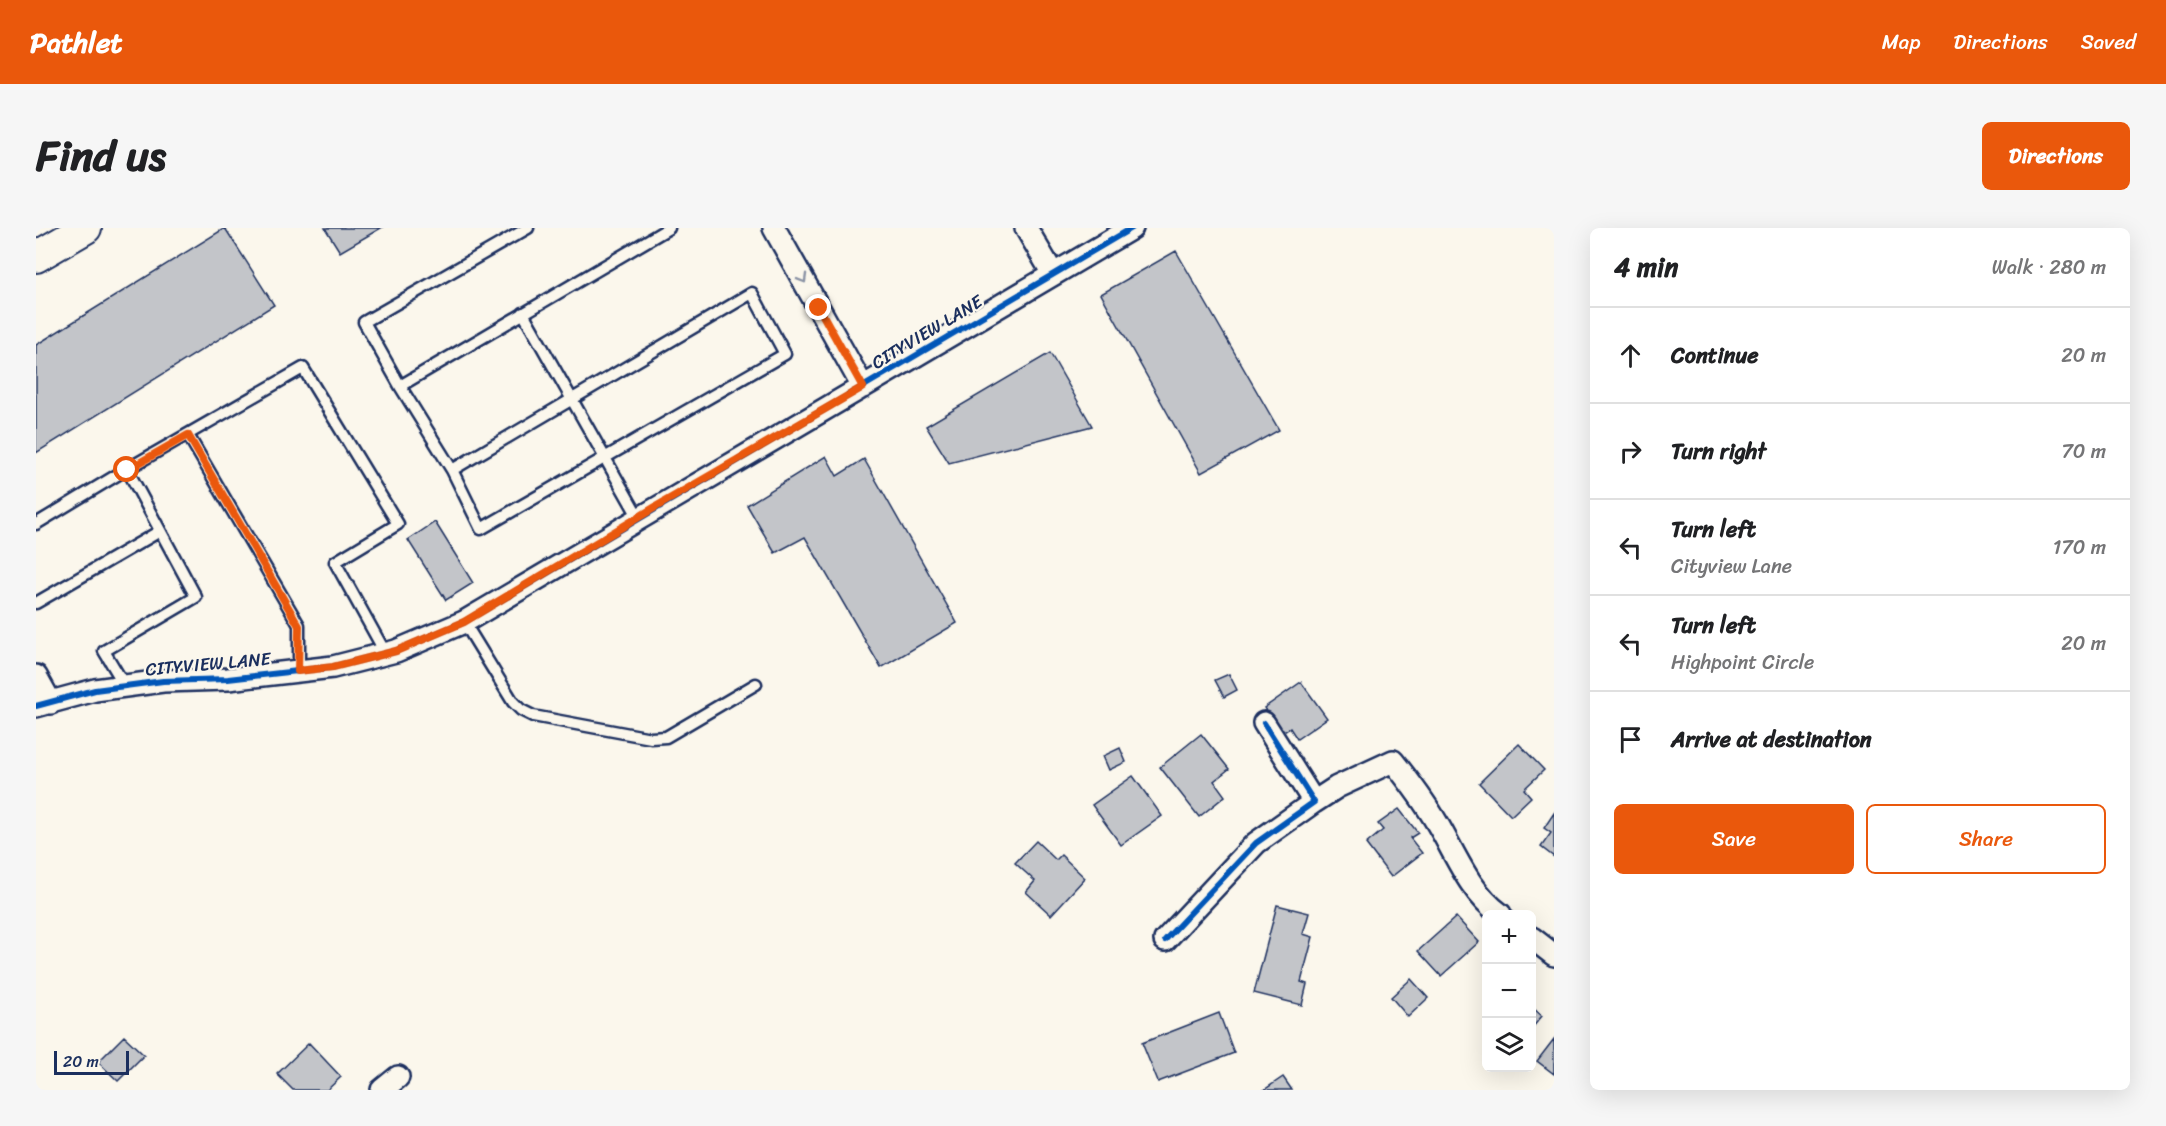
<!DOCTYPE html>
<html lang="en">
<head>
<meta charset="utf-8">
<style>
  :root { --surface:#fff; --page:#f6f6f6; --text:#202124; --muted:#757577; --line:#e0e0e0; --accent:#ea580c }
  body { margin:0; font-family:Sriracha,sans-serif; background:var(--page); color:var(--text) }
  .controls { position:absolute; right:18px; bottom:18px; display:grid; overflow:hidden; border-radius:9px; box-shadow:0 6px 24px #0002 }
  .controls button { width:54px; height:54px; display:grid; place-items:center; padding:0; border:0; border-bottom:2px solid var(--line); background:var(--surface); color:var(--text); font:30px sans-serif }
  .scale { position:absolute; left:18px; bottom:15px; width:75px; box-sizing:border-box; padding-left:6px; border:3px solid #1b2f5e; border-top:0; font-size:16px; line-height:21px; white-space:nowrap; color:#1b2f5e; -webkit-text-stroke:4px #fbf7ec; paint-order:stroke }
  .stop { position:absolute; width:18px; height:18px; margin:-14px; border:4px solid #ea580c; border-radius:50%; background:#fff }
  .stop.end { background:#ea580c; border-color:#fff; box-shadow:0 2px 6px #0008 }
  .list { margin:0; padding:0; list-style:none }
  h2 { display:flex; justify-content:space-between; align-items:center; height:78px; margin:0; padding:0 24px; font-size:26px }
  h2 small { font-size:20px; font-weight:400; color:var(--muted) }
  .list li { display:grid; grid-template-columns:39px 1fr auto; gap:18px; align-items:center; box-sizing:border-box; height:96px; padding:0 24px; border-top:2px solid var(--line) }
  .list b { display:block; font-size:22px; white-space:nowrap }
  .list p { margin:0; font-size:20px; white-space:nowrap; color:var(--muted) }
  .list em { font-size:20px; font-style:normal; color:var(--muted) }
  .actions { display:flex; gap:12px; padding:18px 24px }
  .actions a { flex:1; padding:14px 0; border:2px solid var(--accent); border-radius:9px; text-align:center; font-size:21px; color:var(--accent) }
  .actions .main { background:var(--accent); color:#fff }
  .icon { flex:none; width:33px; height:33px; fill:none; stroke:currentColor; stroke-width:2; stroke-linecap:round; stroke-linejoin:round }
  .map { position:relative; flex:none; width:1518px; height:862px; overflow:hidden; border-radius:9px }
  header { display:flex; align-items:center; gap:36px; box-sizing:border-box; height:84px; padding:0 30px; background:var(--accent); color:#fff }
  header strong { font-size:28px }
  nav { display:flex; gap:33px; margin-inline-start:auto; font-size:21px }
  .intro { display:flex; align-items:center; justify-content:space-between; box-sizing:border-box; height:144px; padding:0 36px }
  h1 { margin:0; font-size:42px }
  .button { padding:15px 27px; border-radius:9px; background:var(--accent); color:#fff; font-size:21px; font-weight:700 }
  main { display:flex; gap:36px; padding:0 36px }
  aside { flex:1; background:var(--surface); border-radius:9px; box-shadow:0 6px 24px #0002 }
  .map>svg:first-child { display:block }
</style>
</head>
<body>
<header>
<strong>Pathlet</strong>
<nav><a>Map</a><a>Directions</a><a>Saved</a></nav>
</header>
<div class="intro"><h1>Find us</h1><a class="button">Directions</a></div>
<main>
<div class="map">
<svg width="1518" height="862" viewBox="0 0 1518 862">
  <rect width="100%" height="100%" fill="#fbf7ec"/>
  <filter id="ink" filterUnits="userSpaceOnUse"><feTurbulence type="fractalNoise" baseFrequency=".0167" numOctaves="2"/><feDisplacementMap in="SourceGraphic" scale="12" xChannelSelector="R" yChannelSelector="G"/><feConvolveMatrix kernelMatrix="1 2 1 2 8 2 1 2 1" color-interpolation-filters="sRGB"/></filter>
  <g filter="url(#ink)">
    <path fill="#c3c5c9" stroke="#1b2f5e" stroke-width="1.5" d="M189 0 238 77 0 225V117Z
      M289 0H345L304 24Z
      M1140 23 1243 202 1165 245 1065 66Z
      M1014 125 1056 198 913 235 890 198Z
      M790 228 801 248 828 231 921 395 845 440 769 309 739 325 711 277Z
      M399 294 437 355 410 372 372 312Z
      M1193 446 1201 462 1188 469 1179 452Z
      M1265 454 1291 490 1261 511 1254 500 1246 505 1228 480Z
      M1165 506 1193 541 1178 553 1189 568 1163 589 1124 539Z
      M1483 516 1508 542 1488 561 1495 569 1475 588 1443 555Z
      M1084 520 1090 534 1073 542 1067 528Z
      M1097 548 1126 588 1085 617 1056 577Z
      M1363 581 1382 605 1374 610 1386 625 1355 649 1330 616 1347 602 1342 596Z
      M1518 585V629L1505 619 1515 605 1508 600Z
      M1000 613 1020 632 1025 627 1049 650 1015 687 990 664 999 653 979 635Z
      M1241 677 1273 685 1267 706 1277 709 1265 754 1271 756 1266 777 1218 765Z
      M1420 689 1443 714 1405 748 1382 723Z
      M1375 751 1392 770 1372 789 1355 769Z
      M1496 779 1506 788 1496 800Z
      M1183 785 1198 825 1122 854 1106 815Z
      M88 808 108 827 82 853 62 834Z
      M1518 811V846L1501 833Z
      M273 815 305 849 291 862H257L241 846Z
      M1247 849 1256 862H1228Z"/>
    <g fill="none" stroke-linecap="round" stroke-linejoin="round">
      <g stroke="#1b2f5e" stroke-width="15">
        <path id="service" d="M492 0 328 94 364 158 633 0
          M487 85 603 290
          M364 158 416 242 716 65 749 126 445 301 416 242
          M152 207 263 397V443
          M91 241 267 140 362 296 299 334 350 426
          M0 296 91 241 160 369 68 423 89 458
          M0 375 124 303
          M428 394 477 474 485 482 497 488 615 510 630 509 720 456"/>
      </g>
      <g stroke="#1b2f5e" stroke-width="26">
        <path id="minor" d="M738 0 827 159
          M990 0 1017 46
          M0 448 15 475
          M0 478 59 462 127 453 192 451 297 439 360 423 428 394 1096 0
          M1278 574 1301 559 1357 533C1373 553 1388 573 1401 595 1420 627 1433 663 1464 686
          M1496 710 1518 727
          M1129 712 1220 615 1278 574 1228 495
          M346 862 362 849"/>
      </g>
      <g stroke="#1b2f5e" stroke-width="34">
        <path id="secondary" d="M0 29 50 0"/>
      </g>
      <use href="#service" stroke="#fbf7ec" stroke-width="10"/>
      <use href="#minor" stroke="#fbf7ec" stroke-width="21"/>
      <use href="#secondary" stroke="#fbf7ec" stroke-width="30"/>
      <g stroke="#fbf7ec" stroke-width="10">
        <path id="cycleway" d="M0 478 59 462 127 453 192 451 297 439 360 423 428 394 1096 0
          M1129 712 1220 615 1278 574 1228 495"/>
      </g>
      <use href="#cycleway" stroke="#0057b8" stroke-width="6"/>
    </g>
    <defs><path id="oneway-chevron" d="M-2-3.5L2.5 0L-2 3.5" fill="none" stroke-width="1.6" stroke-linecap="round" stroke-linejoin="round" transform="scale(1.5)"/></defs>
    <use stroke="#8b93a5" href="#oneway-chevron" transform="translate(767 51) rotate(60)"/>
  </g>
  <g fill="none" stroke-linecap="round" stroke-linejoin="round" filter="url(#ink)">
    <path stroke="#ea580c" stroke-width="8" d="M91 242 152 207 263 398 262 443 297 439 360 423 428 394 618 280 827 159 783 80"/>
  </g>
  <g text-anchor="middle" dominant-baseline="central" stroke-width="4.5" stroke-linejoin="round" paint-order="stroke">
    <g font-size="18" fill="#1b2f5e" stroke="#fbf7ec">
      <text transform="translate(891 104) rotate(-31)">CITYVIEW LANE</text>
      <text transform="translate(172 436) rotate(-5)">CITYVIEW LANE</text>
    </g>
  </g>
</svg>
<div class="controls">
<button>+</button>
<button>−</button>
<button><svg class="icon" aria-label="layers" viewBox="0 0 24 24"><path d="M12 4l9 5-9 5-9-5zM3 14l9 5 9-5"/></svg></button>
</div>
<div class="scale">20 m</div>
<div class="stop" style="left:91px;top:242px"></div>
<div class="stop end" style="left:783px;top:80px"></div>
</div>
<aside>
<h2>4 min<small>Walk · 280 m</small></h2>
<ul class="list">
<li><svg class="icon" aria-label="ahead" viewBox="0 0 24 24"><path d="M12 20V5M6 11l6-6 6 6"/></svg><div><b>Continue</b></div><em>20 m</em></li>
<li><svg class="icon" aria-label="right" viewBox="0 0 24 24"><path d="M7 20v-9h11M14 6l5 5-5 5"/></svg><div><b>Turn right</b></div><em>70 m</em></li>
<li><svg class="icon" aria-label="left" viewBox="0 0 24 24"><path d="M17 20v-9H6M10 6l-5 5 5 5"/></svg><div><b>Turn left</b><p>Cityview Lane</p></div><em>170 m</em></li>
<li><svg class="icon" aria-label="left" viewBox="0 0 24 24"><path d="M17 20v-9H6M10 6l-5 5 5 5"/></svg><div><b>Turn left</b><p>Highpoint Circle</p></div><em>20 m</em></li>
<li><svg class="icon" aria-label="arrive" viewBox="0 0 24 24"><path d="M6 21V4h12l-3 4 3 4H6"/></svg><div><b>Arrive at destination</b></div></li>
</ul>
<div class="actions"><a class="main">Save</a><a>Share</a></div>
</aside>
</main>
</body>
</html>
